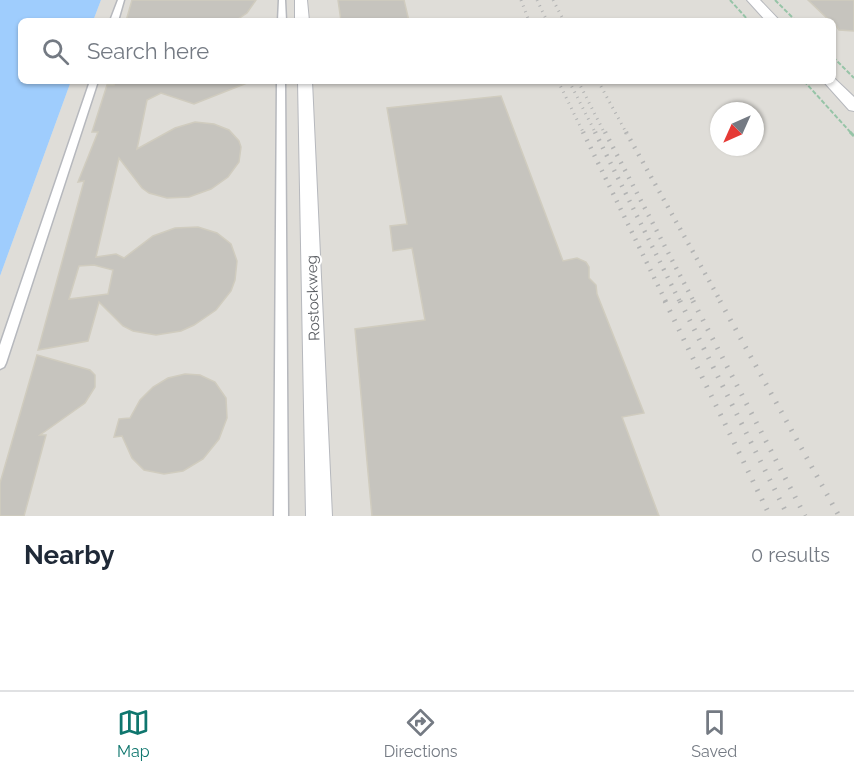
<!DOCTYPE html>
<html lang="en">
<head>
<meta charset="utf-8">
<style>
  :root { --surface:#fff; --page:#f6f6f7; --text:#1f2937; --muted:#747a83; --line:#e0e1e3; --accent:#0f766e }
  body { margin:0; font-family:Raleway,sans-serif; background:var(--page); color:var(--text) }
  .compass { position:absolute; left:710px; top:102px; width:54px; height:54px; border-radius:50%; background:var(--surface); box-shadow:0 2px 4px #0004; rotate:225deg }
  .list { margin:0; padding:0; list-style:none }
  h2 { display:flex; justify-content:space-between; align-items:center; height:78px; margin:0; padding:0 24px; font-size:26px }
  h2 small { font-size:20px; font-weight:400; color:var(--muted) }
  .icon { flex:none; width:33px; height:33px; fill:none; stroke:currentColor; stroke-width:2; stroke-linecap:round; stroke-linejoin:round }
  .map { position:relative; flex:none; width:854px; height:516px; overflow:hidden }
  .search { position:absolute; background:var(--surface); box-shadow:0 2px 4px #0004; left:18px; right:18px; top:18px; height:66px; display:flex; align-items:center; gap:15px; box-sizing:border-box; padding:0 21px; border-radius:9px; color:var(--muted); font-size:22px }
  .sheet { height:174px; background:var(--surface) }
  nav { display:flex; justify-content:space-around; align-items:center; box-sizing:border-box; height:84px; border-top:2px solid var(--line); background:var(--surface); font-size:16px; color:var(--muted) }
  nav a { display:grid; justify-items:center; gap:3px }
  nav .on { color:var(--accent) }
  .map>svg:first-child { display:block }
</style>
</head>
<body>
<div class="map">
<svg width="854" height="516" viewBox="0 0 854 516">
  <rect width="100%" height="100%" fill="#eceae0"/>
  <path fill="#dfddd8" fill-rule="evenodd" d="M101 0H854V516H0V276L71 81H833V21H93ZM719 111H755V147H719Z"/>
  <path fill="#9fcdfd" d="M0 0H101L93 21H21V81H71L0 276Z"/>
  <path fill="#c6c4be" stroke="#d0ccbf" stroke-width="1.5" fill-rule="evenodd" d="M132 0H256L247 13 235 21H126Z
    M338 0H404L409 21H341Z
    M808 0H854V31L839 30 833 21H830Z
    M115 81H252L194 104 161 93 147 100 137 149 175 128 195 122 214 124 229 130 239 141 241 147 239 162 228 177 211 189 189 197 167 198 149 193 142 188 119 158 96 257 116 254 124 258 153 236 175 228 198 227 217 233 231 244 237 261 235 280 231 291 216 310 194 325 181 331 156 335 133 331 123 326 99 302 88 341 38 350 84 181 78 182 98 132H92L107 85H114ZM94 265 113 270 108 294 69 299 79 266Z
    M501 96 563 261 577 258 586 262 589 267V278L596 285 597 294 644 413 622 417 659 516H372L355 329 425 320 412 248 393 251 390 226 407 224 387 108Z
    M37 355 90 370 95 375V387L85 403 40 435H46L24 516H0V483Z
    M185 374 200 375 215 382 226 398 227 418 219 439 203 459 183 471 164 474 144 470 132 458 122 436 114 437 119 419 130 418 140 400 153 387 168 378Z"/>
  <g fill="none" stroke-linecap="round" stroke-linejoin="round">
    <g stroke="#b6b8bd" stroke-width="3">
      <path id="lane" d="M118 0H124L118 21H110Z
        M279 0H285L286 21H278Z
        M90 81H98L6 363 4 367 0 369V345Z
        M277 81H285L288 516H274Z"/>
    </g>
    <g stroke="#b6b8bd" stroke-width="2">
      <path id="street" d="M295 0H307L309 21H295Z
        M747 0H760L780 21H766Z
        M833 77 854 97V111L849 110 823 81H833Z
        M298 81H312L332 516H306Z"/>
    </g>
    <path stroke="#96c4a7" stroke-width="2" stroke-dasharray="4.5 2" stroke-linecap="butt" d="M730 0 749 21
      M775 0 796 21
      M833 57 854 78
      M804 81 852 134"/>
    <path stroke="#96c4a7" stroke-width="3" stroke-dasharray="6 3" stroke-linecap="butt" d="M850 132 854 136"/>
    <use href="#lane" fill="#fff" fill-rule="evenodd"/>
    <use href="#street" fill="#fff" fill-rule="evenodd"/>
    <path stroke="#b2b3b3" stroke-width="3" stroke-dasharray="1 5" stroke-linecap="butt" d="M521 0 529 21
      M537 0 547 21
      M553 0 564 21
      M558 81 584 134
      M569 81 596 134
      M578 81 605 134
      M598 81 627 134"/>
    <path stroke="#b2b3b3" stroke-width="4.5" stroke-dasharray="1.5 7" stroke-linecap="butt" d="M583 132 666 302
      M595 132 680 302
      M605 132 694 302
      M626 132 721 302"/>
    <path stroke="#b2b3b3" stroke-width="5" stroke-dasharray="1.5 9" stroke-linecap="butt" d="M665 301 770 516
      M680 301 788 516
      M693 301 805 516
      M720 301 839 516"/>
  </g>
  <g text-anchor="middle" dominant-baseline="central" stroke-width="4.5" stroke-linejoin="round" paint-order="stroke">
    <g font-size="15" fill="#595c61" stroke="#fff">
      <text transform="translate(313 298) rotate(-92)">Rostockweg</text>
    </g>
  </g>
</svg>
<svg class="compass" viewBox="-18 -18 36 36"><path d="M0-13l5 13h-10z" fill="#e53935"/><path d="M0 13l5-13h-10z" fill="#747a83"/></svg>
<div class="search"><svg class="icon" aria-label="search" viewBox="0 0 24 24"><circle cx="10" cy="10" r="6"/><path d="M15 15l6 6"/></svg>Search here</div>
</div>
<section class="sheet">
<h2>Nearby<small>0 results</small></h2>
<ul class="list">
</ul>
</section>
<nav>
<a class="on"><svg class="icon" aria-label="map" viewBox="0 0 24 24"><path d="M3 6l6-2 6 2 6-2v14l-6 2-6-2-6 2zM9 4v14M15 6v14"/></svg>Map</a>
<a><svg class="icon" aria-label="directions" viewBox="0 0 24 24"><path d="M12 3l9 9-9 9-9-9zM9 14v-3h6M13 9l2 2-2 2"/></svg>Directions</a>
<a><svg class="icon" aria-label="saved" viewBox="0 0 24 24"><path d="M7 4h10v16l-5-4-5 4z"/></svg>Saved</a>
</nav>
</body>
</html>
